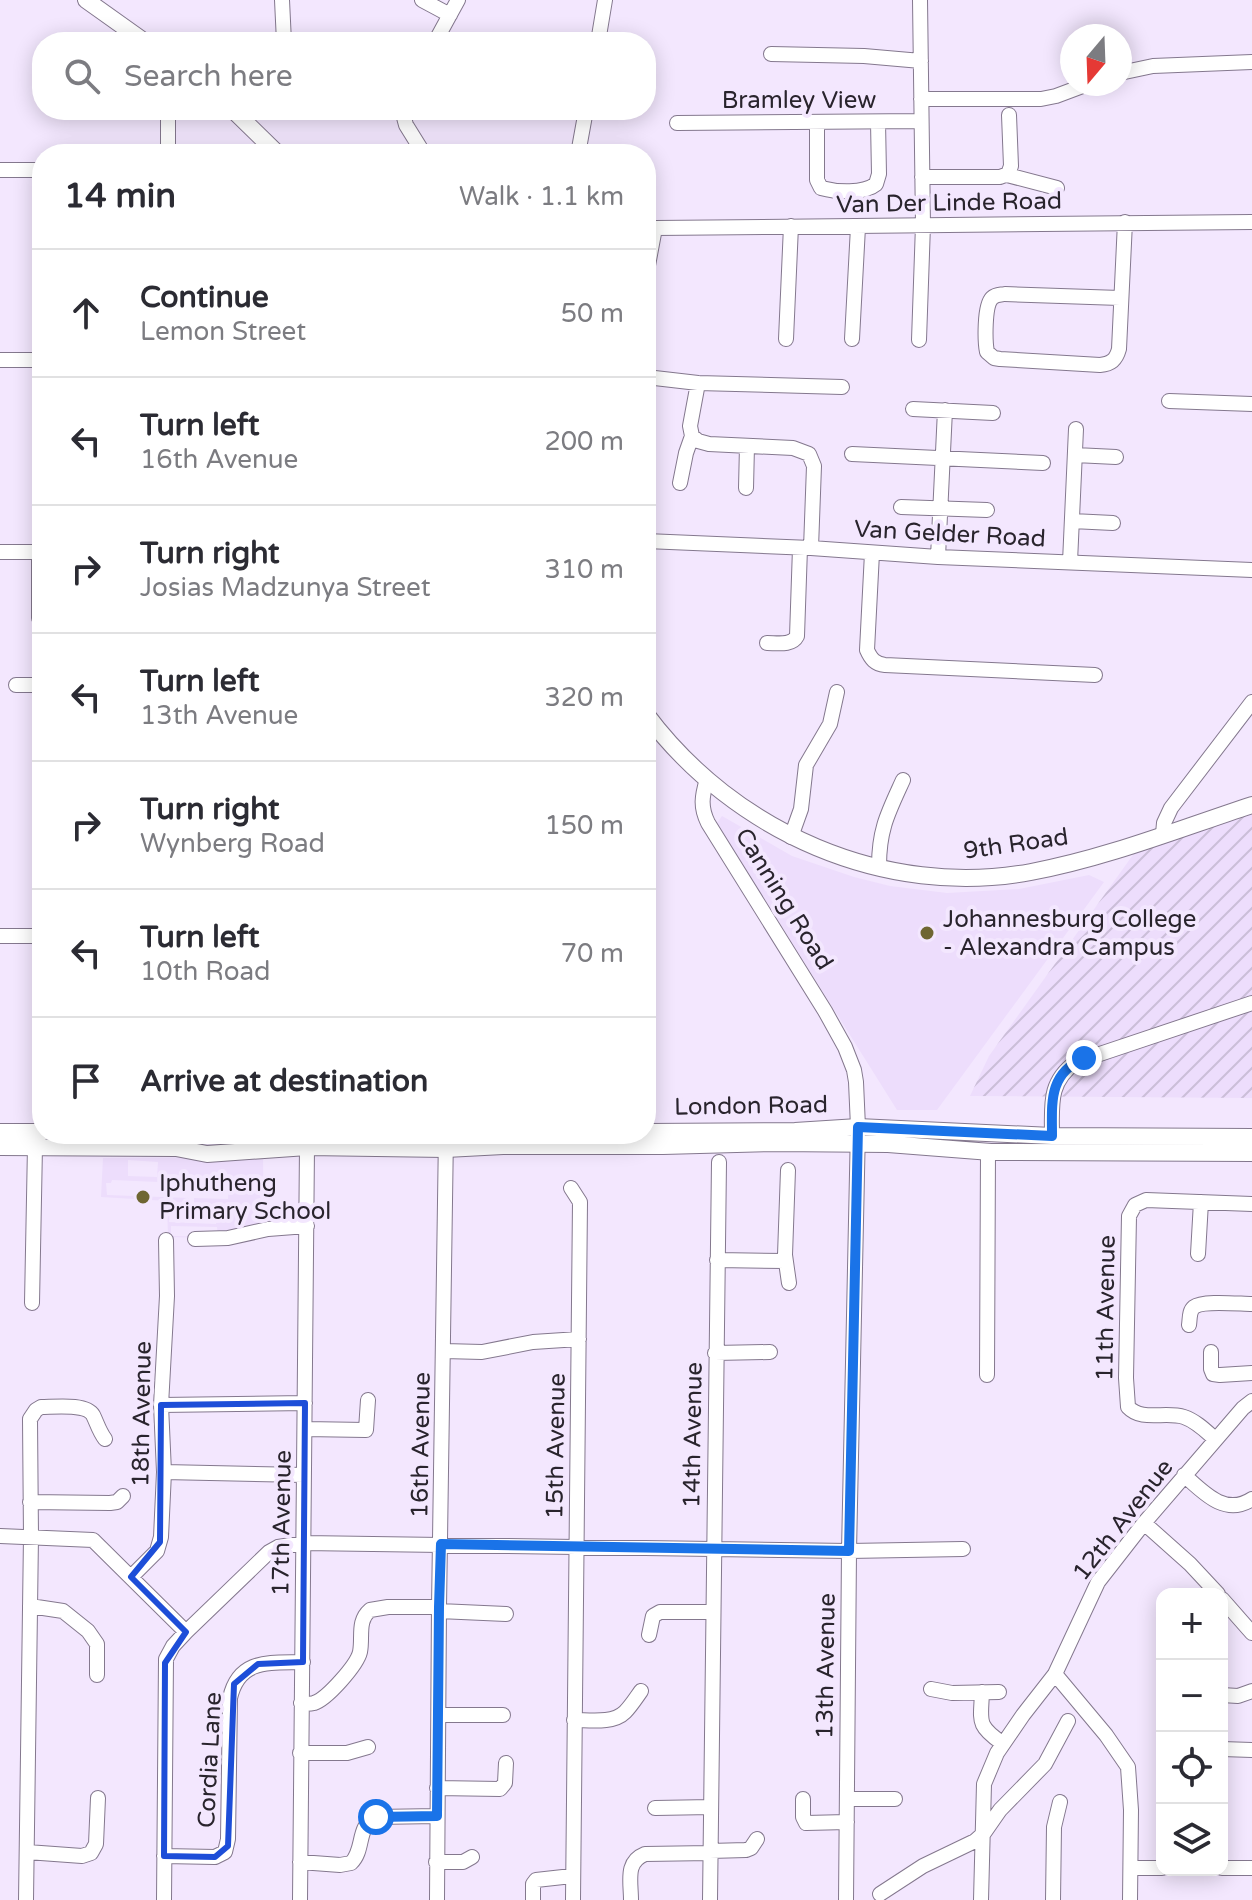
<!DOCTYPE html>
<html lang="en">
<head>
<meta charset="utf-8">
<style>
  :root { --surface:#fff; --page:#f7f7f7; --text:#2b2b33; --muted:#7c7c81; --line:#e1e1e2 }
  body { margin:0; font-family:"Varela Round",sans-serif; background:var(--page); color:var(--text) }
  .controls { position:absolute; right:24px; bottom:24px; display:grid; overflow:hidden; border-radius:16px; box-shadow:0 4px 20px #0003 }
  .controls button { width:72px; height:72px; display:grid; place-items:center; padding:0; border:0; border-bottom:2px solid var(--line); background:var(--surface); color:var(--text); font:40px sans-serif }
  .compass { position:absolute; left:1060px; top:24px; width:72px; height:72px; border-radius:50%; background:var(--surface); box-shadow:0 4px 20px #0003; rotate:199deg }
  .stop { position:absolute; width:24px; height:24px; margin:-18px; border:6px solid #1a73e8; border-radius:50%; background:#fff }
  .stop.end { background:#1a73e8; border-color:#fff; box-shadow:0 2px 8px #0008 }
  .list { margin:0; padding:0; list-style:none }
  h2 { display:flex; justify-content:space-between; align-items:center; height:104px; margin:0; padding:0 32px; font-size:34px }
  h2 small { font-size:26px; font-weight:400; color:var(--muted) }
  .list li { display:grid; grid-template-columns:52px 1fr auto; gap:24px; align-items:center; box-sizing:border-box; height:128px; padding:0 32px; border-top:2px solid var(--line) }
  .list b { display:block; font-size:30px; white-space:nowrap }
  .list p { margin:0; font-size:26px; white-space:nowrap; color:var(--muted) }
  .list em { font-size:26px; font-style:normal; color:var(--muted) }
  .icon { flex:none; width:44px; height:44px; fill:none; stroke:currentColor; stroke-width:2; stroke-linecap:round; stroke-linejoin:round }
  .map { position:relative; flex:none; width:1252px; height:1900px; overflow:hidden }
  .search { position:absolute; background:var(--surface); box-shadow:0 4px 20px #0003; left:32px; top:32px; width:624px; height:88px; display:flex; align-items:center; gap:20px; box-sizing:border-box; padding:0 28px; border-radius:32px; color:var(--muted); font-size:30px }
  .panel { position:absolute; background:var(--surface); box-shadow:0 4px 20px #0003; left:32px; top:144px; width:624px; height:1000px; border-radius:32px }
  .map>svg:first-child { display:block }
</style>
</head>
<body>
<div class="map">
<svg width="1252" height="1900" viewBox="0 0 1252 1900">
  <defs>
    <pattern id="industrial-furrows" width="10" height="10" patternUnits="userSpaceOnUse" patternTransform="scale(2)"><rect width="10" height="10" fill="#edddfc"/><path d="M-1 1l2-2M0 10L10 0M9 11l2-2" fill="none" stroke="#cbbed8"/></pattern>
  </defs>
  <rect width="100%" height="100%" fill="#f3e7fe"/>
  <path fill="#edddfc" fill-rule="evenodd" d="M722 816 792 856 854 877 890 886 947 893 1019 889 1089 875 1104 882 937 1110H897L717 823Z
    M263 1157 264 1228 217 1238 168 1237 167 1201 101 1197 103 1158ZM128 1160 158 1162 157 1177 128 1176ZM112 1180 229 1185 228 1199 194 1198V1209L217 1210 216 1224 169 1222 170 1208H189V1198L107 1195 106 1183H111ZM171 1226 217 1227 218 1237 171 1236Z"/>
  <path fill="url(#industrial-furrows)" d="M1252 808V1098L970 1096 989 1056 1135 852Z"/>
  <g fill="none" stroke-linecap="round" stroke-linejoin="round">
    <g stroke="#84788e" stroke-width="16">
      <path id="minor" d="M282 0 284 42
        M422 0 450 15
        M435 42 458 0
        M598 42 605 0
        M771 54 864 56 921 61
        M1120 73 1153 66 1252 62
        M921 99H1041L1056 96 1088 84
        M402 110 406 125 424 154
        M817 122V180L821 188C836 192 864 194 876 184L879 174 878 122
        M677 123 921 121
        M168 154V110
        M578 154 586 110
        M0 170H42
        M1007 175 1057 188
        M922 177H1000L1008 174 1011 166 1009 115
        M646 226 655 228 1252 222
        M646 276 655 228
        M1120 298 1005 294C1000 295 996 294 992 298 984 306 985 342 987 352L994 358 1000 359 1100 365C1111 364 1116 360 1119 349L1125 222
        M786 339 791 226
        M852 339 858 227
        M919 340 923 225 920 0
        M0 360H42
        M646 377 698 383 842 387
        M698 383 690 426 692 436 698 441 709 444 793 448 809 454 814 466 811 548
        M1169 401 1252 404
        M913 409 993 413
        M852 454 1043 463
        M1075 455 1116 457
        M680 483 686 453 692 436
        M746 488 747 446
        M901 507 987 510
        M1072 521 1113 523
        M646 541 811 548 938 557 1252 570
        M0 552H42
        M39 552V618
        M872 553 867 650C871 659 875 664 885 665L1095 675
        M938 557 945 410
        M1070 562 1076 429
        M767 643C777 643 792 646 797 636L800 548
        M16 685H42
        M707 779C702 796 700 807 708 823L825 1011 845 1047 854 1070 856 1082 858 1127 849 1551 846 1900
        M1163 834 1164 823 1171 808 1252 702
        M791 837 801 809 806 765 830 724 837 692
        M879 866C879 829 888 813 903 780
        M0 936H42
        M1052 1136C1052 1105 1048 1082 1076 1062L1252 1003
        M788 1170 785 1255 789 1283
        M571 1188 580 1202 573 1900
        M195 1239 228 1238 268 1229 307 1226
        M1198 1254 1201 1202
        M717 1260 785 1261
        M32 1303 35 1146
        M1189 1325C1190 1319 1189 1311 1194 1307 1203 1300 1240 1304 1252 1304
        M444 1351 482 1352 533 1342 579 1339
        M1211 1352V1369L1213 1374 1220 1375 1252 1373
        M715 1353 770 1352
        M987 1375 988 1152
        M161 1405 305 1403
        M305 1429 366 1430 368 1400
        M1215 1439C1206 1431 1196 1421 1184 1417 1165 1411 1142 1422 1128 1407L1126 1378 1129 1216 1135 1205 1146 1200 1252 1204
        M164 1472 304 1475
        M1184 1475C1203 1492 1225 1517 1252 1499
        M30 1502 110 1503 117 1502 123 1496
        M1144 1523 1190 1564 1218 1594
        M0 1536 93 1540 186 1632
        M131 1577 157 1551 161 1537 164 1472 161 1405 167 1296 166 1240
        M1222 1599 1252 1633
        M30 1606 63 1611 88 1631 97 1644V1675
        M439 1611 506 1614
        M649 1635 653 1616 660 1612H713
        M1055 1674 1106 1735 1128 1767 1131 1810 1130 1900
        M931 1689 952 1693 999 1692
        M982 1692C981 1721 976 1725 1002 1743
        M1222 1695 1238 1696 1252 1691
        M301 1703C305 1704 310 1704 314 1703 327 1699 357 1665 360 1652 363 1637 357 1621 370 1610L388 1607H439
        M439 1715H503
        M574 1720C589 1720 613 1724 625 1712 631 1706 636 1698 641 1691
        M1222 1749 1252 1750
        M300 1753H347L368 1747
        M437 1788 500 1789 505 1783 506 1763
        M803 1799V1817L806 1823 847 1822
        M847 1799H895
        M655 1808 711 1807
        M710 1851 746 1850 751 1848 757 1839
        M27 1852 82 1856 91 1853 96 1844 98 1798
        M164 1856 215 1857 225 1852 228 1839 230 1698C239 1658 270 1663 303 1662
        M300 1862 340 1865 351 1863C365 1850 356 1826 376 1817L437 1816
        M436 1862H463L472 1857
        M1131 1868H1162
        M1222 1868H1252
        M880 1894 923 1866 975 1841 984 1833 1000 1810 1045 1764 1068 1721
        M26 1900 31 1536 30 1419 36 1410 41 1407C54 1407 86 1403 93 1415 97 1423 99 1431 105 1439
        M164 1900 166 1659 173 1646 186 1632 269 1552 278 1547 304 1543 849 1551 963 1549
        M300 1900 307 1147
        M437 1900 439 1607 446 1134
        M533 1900V1884L536 1880 572 1876
        M631 1900C631 1881 625 1862 645 1854L710 1853
        M710 1900 719 1162
        M981 1900 984 1784 997 1753 1023 1715 1055 1674 1098 1582 1144 1523 1243 1408 1252 1401
        M1053 1900 1054 1827 1060 1802"/>
    </g>
    <g stroke="#84788e" stroke-width="18">
      <path id="major" d="M86 0 145 42
        M233 110 278 154
        M646 714C734 832 885 899 1031 872 1106 858 1179 829 1252 805
        M0 1132H42
        M646 1132 795 1131 858 1127 1052 1136 1252 1137
        M0 1147 176 1148 207 1154 307 1147 446 1149 503 1146H663L776 1143 888 1144 991 1152 1252 1153"/>
    </g>
    <use href="#minor" stroke="#fff" stroke-width="14"/>
    <use href="#major" stroke="#fff" stroke-width="16"/>
  </g>
  <g fill="none" stroke-linecap="round" stroke-linejoin="round">
    <path stroke="#1a73e8" stroke-width="10" d="M376 1817 437 1816 439 1607 441 1544 849 1551 858 1127 1052 1136C1052 1103 1048 1074 1084 1058"/>
  </g>
  <path fill="none" stroke="#1d4ed8" stroke-width="6" stroke-linejoin="round" d="M305 1403 303 1662 258 1664 234 1684 228 1846 215 1857 164 1856 165 1663 186 1632 131 1577 160 1542 161 1405Z"/>
  <g fill="#6f6632" stroke="#f3e7fe" stroke-width="3">
    <circle cx="927" cy="933" r="8"/>
    <circle cx="143" cy="1197" r="8"/>
  </g>
  <g text-anchor="middle" dominant-baseline="central" stroke-width="8" stroke-linejoin="round" paint-order="stroke">
    <g font-size="24" fill="#29242d" stroke="#f3e7fe">
      <text x="799" y="100">Bramley View</text>
      <text transform="translate(949 203) rotate(-1)">Van Der Linde Road</text>
      <text transform="translate(950 534) rotate(3)">Van Gelder Road</text>
      <text transform="translate(1016 844) rotate(-8)">9th Road</text>
      <text transform="translate(784 899) rotate(58)">Canning Road</text>
      <text transform="translate(751 1106) rotate(-1)">London Road</text>
      <text transform="translate(1106 1308) rotate(-89)">11th Avenue</text>
      <text transform="translate(142 1414) rotate(-89)">18th Avenue</text>
      <text transform="translate(693 1435) rotate(-89)">14th Avenue</text>
      <text transform="translate(421 1445) rotate(-89)">16th Avenue</text>
      <text transform="translate(556 1446) rotate(-89)">15th Avenue</text>
      <text transform="translate(1123 1520) rotate(-52)">12th Avenue</text>
      <text transform="translate(282 1523) rotate(-89)">17th Avenue</text>
      <text transform="translate(826 1666) rotate(-89)">13th Avenue</text>
      <text transform="translate(210 1760) rotate(-87)">Cordia Lane</text>
    </g>
    <g font-size="24" fill="#29242d" stroke="#f3e7fe" text-anchor="start">
      <text x="943" y="919">Johannesburg College<tspan x="943" dy="28">- Alexandra Campus</tspan></text>
      <text x="159" y="1183">Iphutheng<tspan x="159" dy="28">Primary School</tspan></text>
    </g>
  </g>
</svg>
<div class="controls">
<button>+</button>
<button>−</button>
<button><svg class="icon" aria-label="locate" viewBox="0 0 24 24"><circle cx="12" cy="12" r="6"/><path d="M12 2v4M12 18v4M2 12h4M18 12h4"/></svg></button>
<button><svg class="icon" aria-label="layers" viewBox="0 0 24 24"><path d="M12 4l9 5-9 5-9-5zM3 14l9 5 9-5"/></svg></button>
</div>
<svg class="compass" viewBox="-18 -18 36 36"><path d="M0-13l5 13h-10z" fill="#e53935"/><path d="M0 13l5-13h-10z" fill="#7c7c81"/></svg>
<div class="stop" style="left:376px;top:1817px"></div>
<div class="stop end" style="left:1084px;top:1058px"></div>
<div class="search"><svg class="icon" aria-label="search" viewBox="0 0 24 24"><circle cx="10" cy="10" r="6"/><path d="M15 15l6 6"/></svg>Search here</div>
<section class="panel">
<h2>14 min<small>Walk · 1.1 km</small></h2>
<ul class="list">
<li><svg class="icon" aria-label="ahead" viewBox="0 0 24 24"><path d="M12 20V5M6 11l6-6 6 6"/></svg><div><b>Continue</b><p>Lemon Street</p></div><em>50 m</em></li>
<li><svg class="icon" aria-label="left" viewBox="0 0 24 24"><path d="M17 20v-9H6M10 6l-5 5 5 5"/></svg><div><b>Turn left</b><p>16th Avenue</p></div><em>200 m</em></li>
<li><svg class="icon" aria-label="right" viewBox="0 0 24 24"><path d="M7 20v-9h11M14 6l5 5-5 5"/></svg><div><b>Turn right</b><p>Josias Madzunya Street</p></div><em>310 m</em></li>
<li><svg class="icon" aria-label="left" viewBox="0 0 24 24"><path d="M17 20v-9H6M10 6l-5 5 5 5"/></svg><div><b>Turn left</b><p>13th Avenue</p></div><em>320 m</em></li>
<li><svg class="icon" aria-label="right" viewBox="0 0 24 24"><path d="M7 20v-9h11M14 6l5 5-5 5"/></svg><div><b>Turn right</b><p>Wynberg Road</p></div><em>150 m</em></li>
<li><svg class="icon" aria-label="left" viewBox="0 0 24 24"><path d="M17 20v-9H6M10 6l-5 5 5 5"/></svg><div><b>Turn left</b><p>10th Road</p></div><em>70 m</em></li>
<li><svg class="icon" aria-label="arrive" viewBox="0 0 24 24"><path d="M6 21V4h12l-3 4 3 4H6"/></svg><div><b>Arrive at destination</b></div></li>
</ul>
</section>
</div>
</body>
</html>
